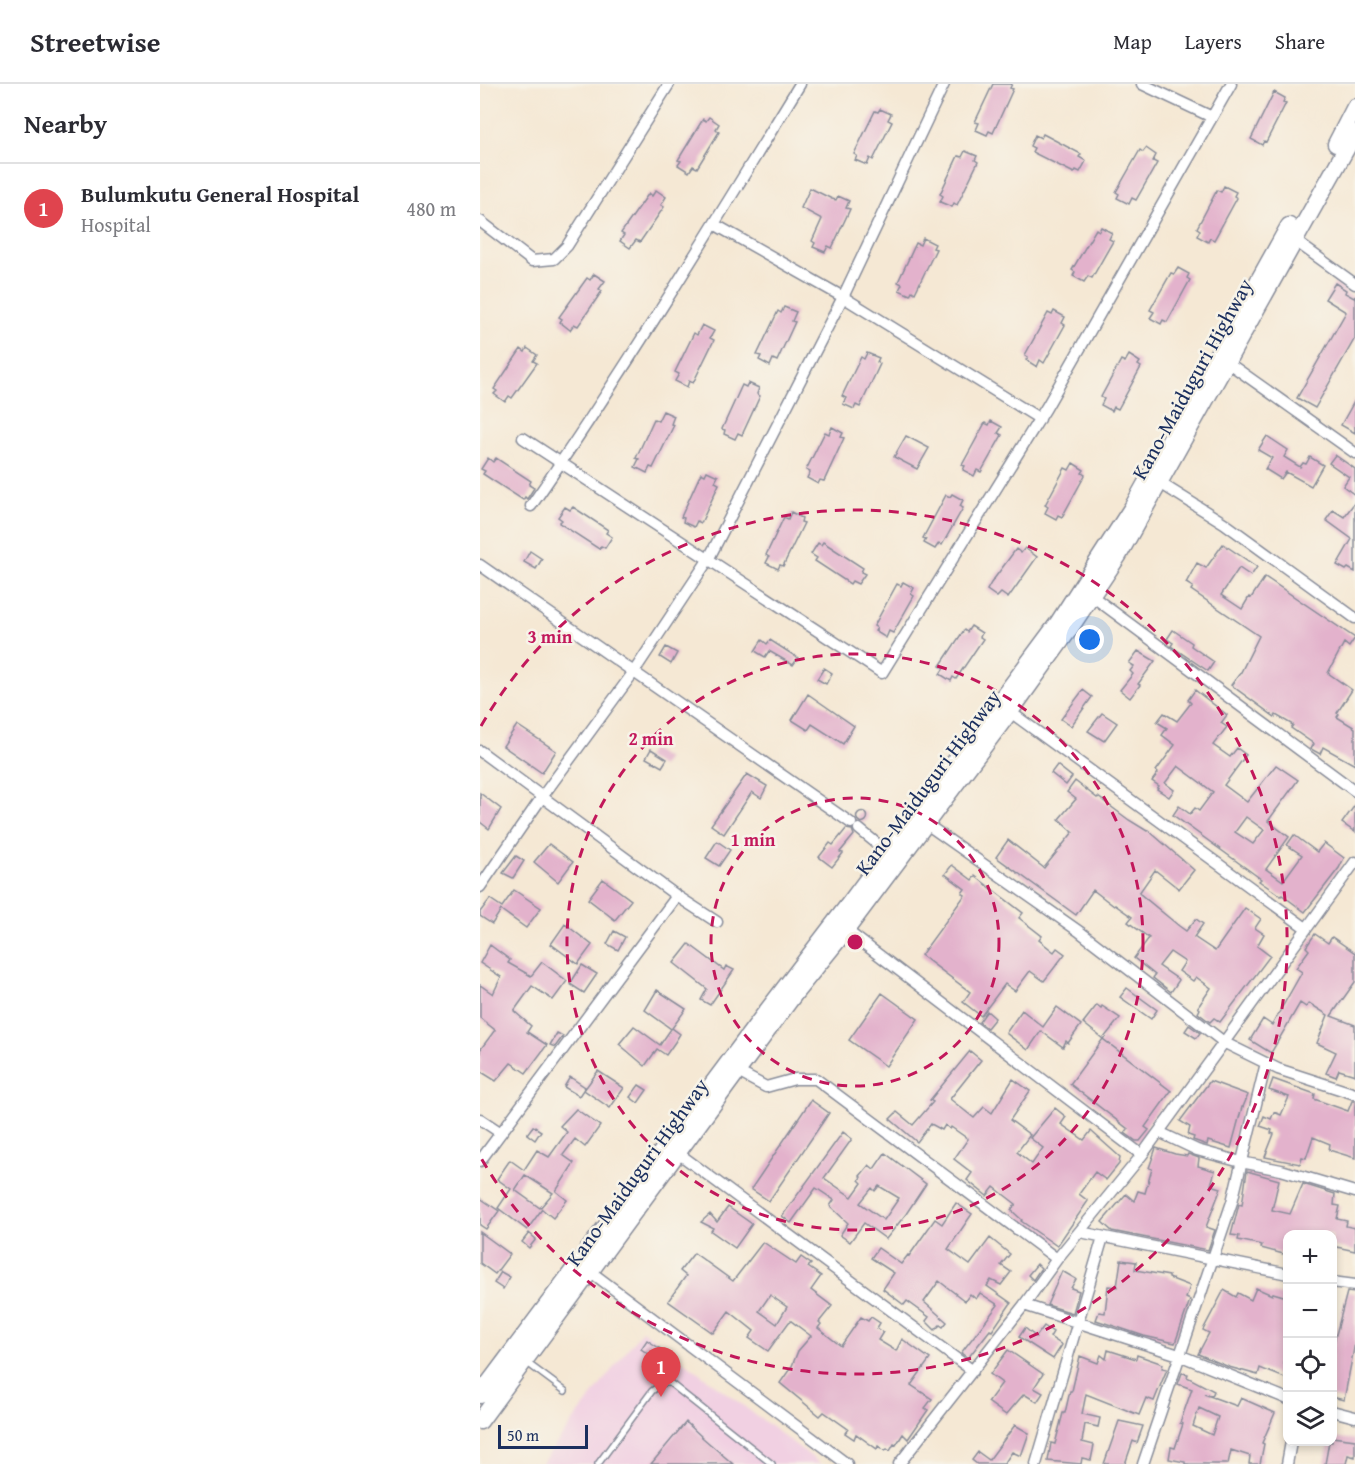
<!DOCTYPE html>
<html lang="en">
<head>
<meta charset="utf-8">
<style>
  :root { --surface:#fff; --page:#f7f7f7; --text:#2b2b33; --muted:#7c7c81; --line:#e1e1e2; --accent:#0f766e }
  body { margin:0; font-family:"Gentium Book Plus",serif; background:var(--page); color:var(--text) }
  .controls { position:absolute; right:18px; bottom:18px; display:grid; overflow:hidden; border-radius:12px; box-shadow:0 3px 9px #0003 }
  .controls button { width:54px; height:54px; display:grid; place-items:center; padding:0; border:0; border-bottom:2px solid var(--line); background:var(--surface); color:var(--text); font:30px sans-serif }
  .scale { position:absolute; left:18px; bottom:15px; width:90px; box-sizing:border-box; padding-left:6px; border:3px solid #1b2f5e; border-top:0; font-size:16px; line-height:21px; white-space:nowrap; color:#1b2f5e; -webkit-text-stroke:4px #f7f3e8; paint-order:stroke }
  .you { position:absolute; left:610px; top:556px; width:21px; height:21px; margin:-15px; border:4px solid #fff; border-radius:50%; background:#1a73e8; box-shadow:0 0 0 9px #1a73e833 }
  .badge { display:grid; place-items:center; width:39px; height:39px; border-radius:50%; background:var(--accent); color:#fff; font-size:20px; font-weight:700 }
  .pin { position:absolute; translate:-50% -50px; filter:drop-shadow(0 2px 3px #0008) }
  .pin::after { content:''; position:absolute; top:32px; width:21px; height:18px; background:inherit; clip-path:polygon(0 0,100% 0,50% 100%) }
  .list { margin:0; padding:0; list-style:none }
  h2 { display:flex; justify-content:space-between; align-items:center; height:78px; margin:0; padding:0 24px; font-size:26px }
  h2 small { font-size:20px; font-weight:400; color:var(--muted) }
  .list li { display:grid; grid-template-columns:39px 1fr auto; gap:18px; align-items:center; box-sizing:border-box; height:90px; padding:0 24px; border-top:2px solid var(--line) }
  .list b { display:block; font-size:22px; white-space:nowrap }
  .list p { margin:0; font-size:20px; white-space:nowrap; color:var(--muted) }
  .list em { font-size:20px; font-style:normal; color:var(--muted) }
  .icon { flex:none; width:33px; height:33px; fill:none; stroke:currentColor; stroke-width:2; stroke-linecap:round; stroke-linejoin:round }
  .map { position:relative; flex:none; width:875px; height:1380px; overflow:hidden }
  header { display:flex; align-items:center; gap:36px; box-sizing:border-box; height:84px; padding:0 30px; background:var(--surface); border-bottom:2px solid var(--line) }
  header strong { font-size:28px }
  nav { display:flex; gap:33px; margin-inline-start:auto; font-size:21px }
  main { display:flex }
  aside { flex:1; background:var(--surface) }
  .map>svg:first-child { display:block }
</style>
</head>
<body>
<header>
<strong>Streetwise</strong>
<nav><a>Map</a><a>Layers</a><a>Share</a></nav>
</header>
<main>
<aside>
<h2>Nearby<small></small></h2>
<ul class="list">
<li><span class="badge" style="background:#e0444e">1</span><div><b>Bulumkutu General Hospital</b><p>Hospital</p></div><em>480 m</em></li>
</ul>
</aside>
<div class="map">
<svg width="875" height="1380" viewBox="0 0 875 1380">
  <rect width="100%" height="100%" fill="#f7f3e8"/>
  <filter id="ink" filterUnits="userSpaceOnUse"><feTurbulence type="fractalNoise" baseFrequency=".0167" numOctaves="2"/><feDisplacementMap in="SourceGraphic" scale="12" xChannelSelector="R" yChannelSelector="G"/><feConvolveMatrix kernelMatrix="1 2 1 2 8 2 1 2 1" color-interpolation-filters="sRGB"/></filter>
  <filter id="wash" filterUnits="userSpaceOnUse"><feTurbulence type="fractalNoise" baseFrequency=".008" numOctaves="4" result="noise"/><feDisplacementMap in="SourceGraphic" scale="24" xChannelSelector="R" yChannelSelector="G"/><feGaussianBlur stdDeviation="1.35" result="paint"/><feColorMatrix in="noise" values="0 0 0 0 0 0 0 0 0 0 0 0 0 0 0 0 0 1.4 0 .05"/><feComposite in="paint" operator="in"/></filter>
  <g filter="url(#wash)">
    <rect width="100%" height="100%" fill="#f5e8d4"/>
    <path fill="#f1d0e2" d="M162 1246 341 1380H61Z"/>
    <g id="blocks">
      <path fill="#e3b2cc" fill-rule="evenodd" d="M513 0H532L530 4 533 5 513 49 509 47 507 51 496 46 499 39 495 38Z
        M794 8 805 14 803 18 806 19 786 58 784 57 782 61 771 55Z
        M400 25 411 30 408 36 412 38 393 76 390 74 387 81 375 76 377 72 374 70 395 27 398 28Z
        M229 33 239 40 236 45 239 48 217 84 213 82 209 88 198 81 201 77 198 76 223 35 226 37Z
        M563 50 601 70 599 73 606 77 600 88 596 86 594 89 552 68 554 64 550 62 555 51 561 54Z
        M666 64 676 71 673 77 677 79 656 116 652 114 649 120 637 114 639 110 636 108 660 66 663 68Z
        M485 67 497 72 495 76 498 78 477 121 474 119 472 123 460 118 463 112 460 110 478 72 482 73Z
        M744 102 756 108 754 112 757 114 734 156 730 154 728 158 717 152 720 146 717 144 737 106 741 108Z
        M330 104 352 115 356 116 358 112 369 117 366 124 370 125 352 164 348 162 345 168 333 163 335 159 332 157 342 135 321 124Z
        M176 106 186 113 181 121 184 123 160 158 156 156 150 164 140 157 144 151 141 149 169 109 172 112Z
        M621 143 632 149 629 155 633 157 612 194 608 192 604 198 593 192 595 188 592 186 616 145 619 147Z
        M443 154 455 160 453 164 456 165 435 209 432 207 430 211 419 206 422 200 418 198 436 159 440 161Z
        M698 184 709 190 707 194 710 196 687 238 683 236 681 240 670 234 674 228 670 226 691 189 694 190Z
        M114 190 125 197 119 205 122 207 98 242 94 240 90 246 80 238 82 235 79 233 107 194 110 196Z
        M855 199 866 206 865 209 874 214 875 212V254L835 324 817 314 866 228 845 215Z
        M304 223 316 228 312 237 315 238 297 277 293 275 290 282 279 276 281 272 277 271 298 227 301 229Z
        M574 227 585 233 582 239 585 241 564 279 560 276 557 283 546 276 548 273 545 271 568 229 572 231Z
        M222 241 234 247 230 254 234 256 213 299 209 297 207 303 195 297 199 290 195 288 214 249 217 251Z
        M47 264 57 271 53 277 57 279 32 314 29 312 25 318 14 310 17 307 14 305 41 265 45 268Z
        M387 269 399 274 397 278 400 280 380 323 376 321 374 325 363 320 366 314 362 312 381 273 384 275Z
        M649 271 660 278 658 281 661 283 638 325 634 323 632 327 621 321 624 315 621 313 641 276 645 278Z
        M268 299 279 304 277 310 280 312 262 351 258 349 255 355 244 350 245 346 242 345 262 301 266 303Z
        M875 316V349L861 341Z
        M183 327 194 332 191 340 194 341 173 384 170 383 167 389 155 383 159 375 156 374 174 335 178 337Z
        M511 337 522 343 518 349 522 351 501 388 497 386 494 392 483 386 485 382 482 381 505 339 509 341Z
        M352 343 363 349 361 353 364 354 344 397 340 396 338 400 327 394 330 388 326 386 345 348 349 350Z
        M426 352 449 364 437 385 414 373Z
        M787 352 808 366 804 373 820 383 823 379 826 380 830 373 843 381 831 402 806 388 801 395 785 385 792 374 778 366Z
        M855 371 875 385V411L863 402 869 393 849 379Z
        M8 374 13 378 16 374 51 397 49 401 54 404 47 415 45 413 43 416 3 390 5 387 1 385Z
        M593 379 604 386 602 389 605 391 582 433 578 431 576 435 565 429 568 423 565 421 585 384 589 386Z
        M227 387 238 392 235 398 239 400 221 439 217 437 214 443 203 438 204 434 201 433 221 389 225 391Z
        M472 410 483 416 480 422 483 424 462 461 459 459 455 465 444 459 446 455 443 454 466 411 470 413Z
        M875 418V488L868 484 866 486 857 481 872 455 846 436 853 426 864 433Z
        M85 423 90 426 93 423 128 446 126 449 132 453 125 464 121 462 119 465 79 439 82 436 78 433Z
        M311 428 322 434 321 438 324 439 303 482 300 481 298 485 286 479 289 473 286 471 304 433 308 435Z
        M343 458 383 484 381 488 385 490 378 500 372 497 370 500 335 477 337 474 331 470 338 459 341 461Z
        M743 460 777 483 771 492 759 484 741 511 762 525 769 513 771 514 785 493 875 554 869 563 864 559 848 589 872 606 857 629 859 630 857 633 875 644V681L843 663 840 670 831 665 834 660 811 644 813 641 796 631 795 633 751 601 761 588 779 552 711 506 713 503 706 499 717 479 726 484Z
        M545 464 557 473 528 514 521 509 517 513 507 506 511 499 536 465 541 469Z
        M50 467 62 475 56 485 44 478Z
        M423 498 434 504 431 510 434 512 413 549 409 547 406 554 395 547 397 544 394 542 417 500 421 502Z
        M491 542 502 549 500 553 503 555 476 595 473 593 471 597 460 590 464 584 460 582 484 546 487 548Z
        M693 546 712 559 711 562 734 578 728 587 691 562 693 559 687 555Z
        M282 556 287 560 290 556 318 574 313 581 289 567 285 573 275 567Z
        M186 563 197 569 191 580 180 573Z
        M658 567 675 577 658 600 660 601 650 614 640 606 653 590 650 587 654 582 649 579Z
        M344 584 352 589 346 600 337 595Z
        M603 606 612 613 591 642 581 635Z
        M715 606 747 631 741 639 747 643 733 661 750 673 757 664 766 671 744 701 767 718 796 681 818 696 788 737 809 753 786 785 803 797 822 771 807 761 814 751 837 768 844 759 864 774 859 784 825 828 802 811 801 812 779 797 781 795 693 731 699 722 710 730 715 724 719 727 733 708 698 682 685 699 694 706 689 713 677 705 679 702 672 697 678 689 676 687 695 661 682 651 687 644 677 638 684 629 697 637 711 619 708 616ZM766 733 784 746 773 760 755 748Z
        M328 610 374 642 363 660 332 640 328 646 312 636Z
        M622 629 637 639 624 657 608 647Z
        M37 641 76 667 62 689 23 662Z
        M171 665 187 675 182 683 166 674Z
        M577 681 592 693 586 701 571 689Z
        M267 690 287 702 281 714 272 708 244 750 231 741Z
        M595 697 617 714 618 713 649 736 667 747 668 746 714 786 699 805 675 786 659 809 699 842 706 847 716 835 723 840 714 853 735 867 765 824 781 835 775 844 784 850 777 862 790 872 740 938 734 934 730 938 718 929 720 925 718 923 731 904 716 893 713 897 699 887 705 878 690 868 679 882 699 896 691 908 673 894 675 891 654 874 669 854 648 838 652 833 635 821 634 822 613 806 596 831 516 773 528 756 564 784 593 748 579 735 596 715 587 708Z
        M0 709 21 725 9 745 0 738Z
        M875 721V748L862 739Z
        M376.5 733a5.5 5.5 0 1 1 11 0a5.5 5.5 0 1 1-11 0Z
        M366 745 372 746 374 751 360 768 363 769 352 783 339 773 350 759 353 761Z
        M237 757 250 766 239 782 226 774Z
        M69 760 93 778 78 798 54 778Z
        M36 772 44 777 33 794 23 789Z
        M472 781 492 796 495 792 543 829 539 834 562 852 559 856 574 868 577 864 585 870 564 897 550 887 535 907 525 900 501 932 483 918 490 908 441 871 485 811 482 809 485 805 465 790Z
        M123 795 151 816 135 836 108 815Z
        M34 806 61 824 46 844 21 826 12 840 0 832V828L10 815 22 823Z
        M85 840 112 861 98 880 71 860Z
        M134 847 145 853 138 866 127 860Z
        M835 850 848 859 852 853 875 869V898L851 932 875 941V991L859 986 856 993 846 989 856 968 837 959 848 931 829 919 826 923 820 919 791 969 770 956 783 935 792 941 822 888 816 884 829 866 826 863Z
        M209 860 244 886 246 882 254 886 230 921 221 916 227 905 194 879Z
        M10 861 30 876 28 879 51 892 62 878 87 897 73 916 52 902 34 927 51 942 47 948 67 961 46 989 31 979 16 997 0 987V966L15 946 0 934V901L13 910 21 893 0 879Z
        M102 881 117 890 104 909 90 900Z
        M647 904 677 926 671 935 640 913Z
        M177 906 206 925 192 944 200 950 195 958 186 971 177 965 165 982 139 960 154 942 180 961 191 945 165 926Z
        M402 909 438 935 406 982 369 956Z
        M617 921 621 924 622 922 640 934 623 955 691 1007 665 1043 669 1046 660 1057H656L645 1049 648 1045 590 1000 623 955 603 939Z
        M577 923 601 941 588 959 586 957 583 963 561 947 548 966 526 949 542 926 563 943Z
        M507 927 515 934 507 944 499 938Z
        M709 941 720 949 716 954 705 947Z
        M77 949 83 952 75 963 70 961Z
        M490 967 501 976 470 1015 494 1034 504 1023 512 1029 533 995 550 1007 530 1036 550 1051 537 1068 552 1080 563 1064 550 1054 575 1024 586 1033 581 1040 604 1056 611 1047 640 1073 639 1080 626 1096 615 1088 599 1110 608 1117 577 1162 541 1137 542 1136 531 1126 536 1120 514 1103 507 1112 487 1096 492 1089 474 1075 488 1055 471 1043 470 1045 465 1041 462 1046 451 1040 437 1058 410 1035 417 1028 433 1041 453 1018 450 1016Z
        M118 987 144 1004 130 1024 104 1006Z
        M90 993 105 1003 99 1012 84 1003Z
        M793 995 835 1010 834 1015 868 1027 872 1017H875V1074L849 1066 850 1060 833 1053 826 1074 822 1073 820 1080 785 1073 794 1050 791 1049 792 1046 780 1042 784 1032 791 1035 794 1028 801 1031 809 1013 789 1006Z
        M730 997 768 1011 763 1023H762L751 1064 728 1057 727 1061 713 1056 714 1053 708 1051 710 1043 700 1037Z
        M159 1001 167 1006 158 1019 150 1013Z
        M331 1016 349 1029 289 1117 271 1105Z
        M96 1025 120 1042 105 1063 95 1055 83 1071 94 1079 76 1107 87 1116 73 1134 62 1125 47 1146 18 1124 31 1105 17 1095 30 1076 44 1086 57 1066 69 1073 87 1048 80 1042ZM45 1091 73 1109 60 1124 35 1106Z
        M53 1042 61 1047 55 1056 47 1050Z
        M363 1048 372 1055 344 1094 372 1113 382 1099 379 1096 381 1093 380 1092 389 1081 394 1085 405 1069 446 1100 426 1130 406 1155 384 1139 370 1158 360 1151 368 1139 350 1122 354 1116 336 1104 311 1139 302 1132ZM399 1102 419 1114 404 1136 380 1119 392 1104 395 1107Z
        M676 1064 695 1070 707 1072 708 1070 719 1074 718 1082 735 1087 731 1101 741 1104 726 1143 735 1146 728 1166 632 1147 622 1138 646 1110 654 1117 658 1107 665 1109 672 1085 669 1084Z
        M767 1087 799 1096 792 1126 810 1130 823 1100 855 1110 854 1121 860 1122 857 1135 867 1137 866 1142 875 1144V1167L852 1162V1150H807V1171L781 1164 782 1161 758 1156 759 1152 751 1151 759 1120 762 1121Z
        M0 1114 19 1127 6 1145 0 1141Z
        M476 1119 492 1130 468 1165 490 1181 510 1154 530 1170 521 1181 531 1188 521 1201 511 1196 507 1202 531 1219 512 1247 510 1246 488 1274 481 1269 518 1221 500 1209 496 1215 490 1210 485 1217 459 1197 444 1218 467 1238 463 1243 460 1241 455 1246 446 1237 449 1233 427 1217 424 1221 403 1205 414 1189 391 1174 398 1164 421 1180 428 1171 429 1172 455 1135 462 1140Z
        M248 1123 272 1140 255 1164 231 1147 233 1144 221 1138 230 1130 237 1138Z
        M0 1148 30 1170 15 1190 0 1179Z
        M49 1149 56 1155 49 1164 42 1158Z
        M283 1158 316 1180 321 1173 331 1180 328 1183 341 1192 331 1206 352 1222 339 1238 341 1240 338 1244 361 1262 381 1233 388 1237 391 1233 400 1239 397 1244 403 1248 398 1256 416 1267 422 1255 450 1275 431 1301 452 1315 445 1324 448 1326 428 1355 423 1350 416 1361 414 1360 410 1367 407 1365 405 1367 398 1362 397 1365 376 1350 374 1355 365 1349 368 1345 344 1328 340 1332 300 1299 312 1282 318 1267 331 1252 311 1237 309 1238 288 1267 269 1254 274 1247 249 1227 233 1249 188 1217 206 1192 200 1187 214 1169 253 1197ZM290 1211 307 1223 297 1240 279 1227Z
        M641 1176 656 1178 655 1186 689 1192V1194L710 1202 706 1214 710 1216 695 1259 664 1252 616 1236 619 1228 625 1229 628 1202 637 1203Z
        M557 1180 561 1184 553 1196 548 1191Z
        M582 1187 596 1195 591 1204 599 1207 593 1229 567 1221Z
        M21 1188 30 1193 23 1205 14 1199Z
        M776 1204 792 1211 793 1209 807 1213V1263L804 1280 807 1282V1295L780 1284 778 1291 749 1283 718 1270 729 1249 723 1246 744 1206 756 1213 758 1209 771 1216Z
        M867 1208 875 1209V1259L864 1316 852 1313V1266Z
        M564 1242 573 1248 570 1253 582 1261 573 1275 539 1253 545 1244 556 1253Z
        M167 1256 182 1266 176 1275 161 1265Z
        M528 1266 563 1290 554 1304 563 1309 557 1318 544 1310 526 1331 508 1318 522 1299 510 1290Z
        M628 1266 656 1275 657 1271 683 1280 682 1284 687 1285 674 1317 666 1314 659 1331 606 1310 602 1330 620 1334 618 1343 605 1340 602 1358 614 1361 611 1376 602 1374 601 1380 568 1377 571 1359 575 1360 583 1329H585L590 1307H592L600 1272 618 1279 621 1271 626 1275Z
        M702 1289 708 1290 707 1293 734 1307 732 1312 724 1310 757 1322 761 1314 795 1329 782 1359 784 1360 780 1380H769L770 1372 751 1366 748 1380H705V1378L689 1375 691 1363 695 1364 703 1340 700 1339 712 1305 698 1300ZM719 1324 738 1333 732 1351 713 1342Z
        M639 1337 663 1342 657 1359 653 1357 645 1380H624Z
        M206 1338 223 1354 253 1380H171Z
        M535 1341 549 1349 541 1372 532 1368 524 1380H497L492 1376 498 1368 509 1376Z
        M852 1353 875 1356V1373L868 1371 866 1380H845L849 1358H852Z"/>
    </g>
  </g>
  <g filter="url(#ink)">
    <use href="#blocks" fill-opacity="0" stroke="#888c99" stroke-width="1.5"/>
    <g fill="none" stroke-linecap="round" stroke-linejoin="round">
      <g stroke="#888c99" stroke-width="8">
        <path id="service" d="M46 1278 85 1307
          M118 1380 172 1307 183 1299H190L292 1380"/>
      </g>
      <g stroke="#888c99" stroke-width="13">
        <path id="minor" d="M662 0 732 33
          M0 137 52 177 74 175 87 162 189 0
          M234 140 363 213 560 335
          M814 156 875 200
          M747 278 875 369
          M43 354 402 589 566 324 751 0
          M680 399 744 439 875 534
          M51 422C146 285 233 142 320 0
          M0 481 371 739
          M612 512 875 707
          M529 627 826 844
          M0 667 197 812 237 838
          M445 739 600 848 745 959 798 985 875 1010
          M379 745 412 772
          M0 803 62 713 153 589 228 476 363 213 464 0
          M366 846 662 1071
          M258 988 286 1003 315 995H336L577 1175
          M0 1035 21 1049
          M679 1048 717 1066 761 1078 801 1086 875 1108
          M198 1069 493 1287
          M0 1077 197 812
          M600 1148 808 1190
          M111 1188 367 1380
          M852 1198 875 1201
          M544 1221 699 1271 808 1315
          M852 1327 875 1333
          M419 1380 544 1221 577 1175 662 1071 875 778
          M556 1380 623 1153
          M663 1380 752 1118 786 979
          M807 1380 811 1358"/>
      </g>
      <g stroke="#888c99" stroke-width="19">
        <path id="trunk" d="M856 60 875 23
          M0 1311 284 931 369 820 578 539 652 424 809 142
          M0 1337 315 909 366 846 540 614 588 547 638 472 875 49"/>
      </g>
      <use href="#service" stroke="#fff" stroke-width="5"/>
      <use href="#minor" stroke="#fff" stroke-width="10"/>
      <use href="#trunk" stroke="#fff" stroke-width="16"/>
    </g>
  </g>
  <g fill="none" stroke="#c2185b" stroke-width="3" stroke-dasharray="10 8">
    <circle cx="375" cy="858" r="144"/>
    <circle cx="375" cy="858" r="288"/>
    <path d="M1 642A432 432 0 1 1 1 1074"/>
  </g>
  <g text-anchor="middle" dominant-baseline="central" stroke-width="5" stroke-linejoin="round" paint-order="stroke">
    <g font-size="21" fill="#1b2f5e" stroke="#f7f3e8">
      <text transform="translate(712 295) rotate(-61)">Kano-Maiduguri Highway</text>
      <text transform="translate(448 698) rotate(-53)">Kano-Maiduguri Highway</text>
      <text transform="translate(157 1088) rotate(-54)">Kano-Maiduguri Highway</text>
    </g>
  </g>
  <circle cx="375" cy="858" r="9" fill="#c2185b" stroke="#f7f3e8" stroke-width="3"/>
  <g font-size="18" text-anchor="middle" font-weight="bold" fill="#c2185b" stroke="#f7f3e8" stroke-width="5" stroke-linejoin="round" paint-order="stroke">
    <text x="70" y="559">3 min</text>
    <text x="171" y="661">2 min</text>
    <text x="273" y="762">1 min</text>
  </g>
</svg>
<div class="controls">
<button>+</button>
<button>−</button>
<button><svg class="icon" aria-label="locate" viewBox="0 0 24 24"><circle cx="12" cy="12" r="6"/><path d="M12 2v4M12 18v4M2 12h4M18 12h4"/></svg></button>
<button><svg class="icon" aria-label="layers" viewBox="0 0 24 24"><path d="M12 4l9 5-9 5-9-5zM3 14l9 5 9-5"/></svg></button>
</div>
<div class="scale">50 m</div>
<div class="you"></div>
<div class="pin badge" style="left:181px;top:1313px;background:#e0444e">1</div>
</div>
</main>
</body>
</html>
